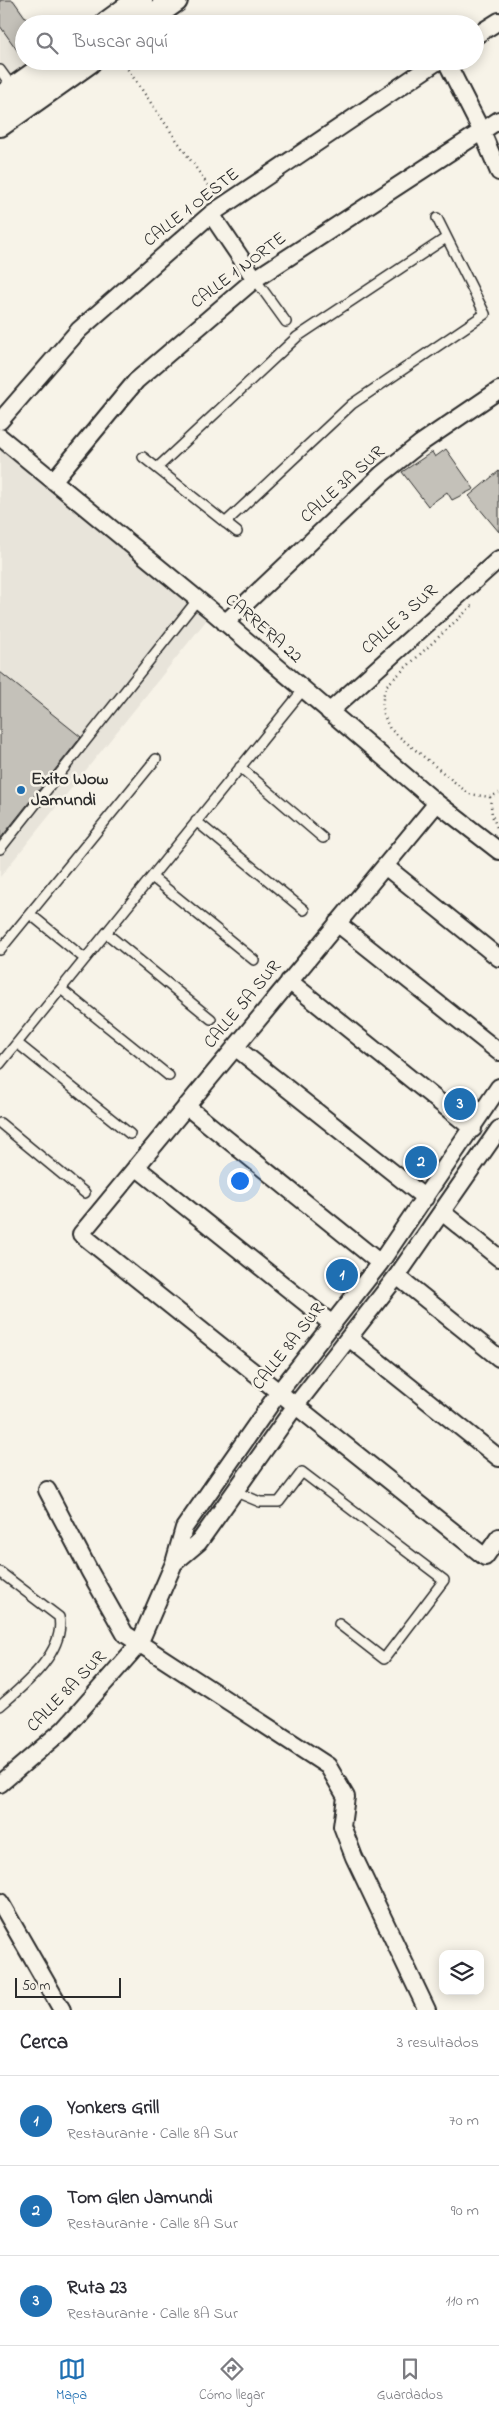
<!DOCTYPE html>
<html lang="es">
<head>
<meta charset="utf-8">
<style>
  :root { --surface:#fff; --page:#f7f7f7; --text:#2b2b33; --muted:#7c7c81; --line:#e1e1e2; --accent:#1f6fb2 }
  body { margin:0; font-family:"Indie Flower",sans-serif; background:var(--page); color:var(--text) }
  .controls { position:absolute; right:15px; bottom:15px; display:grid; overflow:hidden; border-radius:10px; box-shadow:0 2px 12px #0003 }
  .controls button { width:45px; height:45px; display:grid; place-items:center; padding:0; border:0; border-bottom:1px solid var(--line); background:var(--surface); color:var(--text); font:25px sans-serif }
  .scale { position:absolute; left:15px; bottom:12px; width:106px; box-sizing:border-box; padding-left:5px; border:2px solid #2b2b2b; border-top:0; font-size:14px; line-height:18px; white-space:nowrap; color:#2b2b2b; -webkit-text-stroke:4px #f7f3e8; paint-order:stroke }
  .you { position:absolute; left:239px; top:1180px; width:18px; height:18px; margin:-12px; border:4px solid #fff; border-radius:50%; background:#1a73e8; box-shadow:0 0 0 8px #1a73e833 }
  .badge { display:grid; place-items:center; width:32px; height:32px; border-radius:50%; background:var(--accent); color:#fff; font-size:16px; font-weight:700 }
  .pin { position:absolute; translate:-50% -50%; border:2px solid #fff; box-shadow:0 1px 5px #0006 }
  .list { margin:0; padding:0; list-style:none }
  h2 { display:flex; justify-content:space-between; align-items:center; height:65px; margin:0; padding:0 20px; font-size:21px }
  h2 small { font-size:16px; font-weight:400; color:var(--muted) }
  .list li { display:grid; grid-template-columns:32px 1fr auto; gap:15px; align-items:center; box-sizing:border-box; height:90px; padding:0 20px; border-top:1px solid var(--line) }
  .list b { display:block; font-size:19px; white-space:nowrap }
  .list p { margin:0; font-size:16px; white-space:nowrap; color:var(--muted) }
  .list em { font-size:16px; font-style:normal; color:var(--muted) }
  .icon { flex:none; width:28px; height:28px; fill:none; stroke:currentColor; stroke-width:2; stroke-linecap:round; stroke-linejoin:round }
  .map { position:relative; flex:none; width:499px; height:2010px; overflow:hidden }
  .search { position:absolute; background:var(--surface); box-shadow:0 2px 12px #0003; left:15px; right:15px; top:15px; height:55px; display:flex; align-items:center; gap:12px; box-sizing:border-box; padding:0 18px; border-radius:28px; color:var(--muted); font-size:19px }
  .sheet { height:335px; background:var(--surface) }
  nav { display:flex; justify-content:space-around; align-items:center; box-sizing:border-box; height:70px; border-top:1px solid var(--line); background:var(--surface); font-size:14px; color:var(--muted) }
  nav a { display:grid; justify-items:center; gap:2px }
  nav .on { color:var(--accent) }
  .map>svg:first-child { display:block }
</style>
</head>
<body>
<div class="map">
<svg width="499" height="2010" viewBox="0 0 499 2010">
  <rect width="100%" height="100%" fill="#f7f3e8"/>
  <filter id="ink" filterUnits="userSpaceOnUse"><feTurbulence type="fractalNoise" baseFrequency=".02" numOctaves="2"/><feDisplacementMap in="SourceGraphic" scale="10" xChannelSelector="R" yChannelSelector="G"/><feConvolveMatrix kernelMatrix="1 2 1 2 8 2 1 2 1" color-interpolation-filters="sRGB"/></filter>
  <g filter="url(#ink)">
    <path fill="#e8e4da" d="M0 0H15L32 24H24V61H58L0 124Z
      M0 437 213 612 0 877Z"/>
    <path fill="#c4c1b9" stroke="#2b2b2b" d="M0 0H13L30 24H24V60L0 26Z
      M446 449 474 489 452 500 447 492 428 506 402 472 432 452 435 457Z
      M499 471V532L469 496Z
      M0 672 81 737 0 839Z"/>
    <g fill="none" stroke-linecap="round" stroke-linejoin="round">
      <g stroke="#2b2b2b" stroke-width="12">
        <path id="lane" d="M0 70 13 88
          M255 279 286 322
          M143 457 237 532
          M157 468 297 337 446 238
          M225 523 352 404 485 314 437 218
          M240 767 323 838
          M196 821 304 910
          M0 849 198 599
          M152 877 254 960
          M30 914 85 959
          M106 933 211 1019
          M0 950 156 759
          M61 989 169 1076
          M17 1043 130 1134
          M0 1064 303 690
          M0 1123 85 1193
          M236 1492 260 1502H279L302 1472 444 1580 384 1659 339 1624
          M0 1572 59 1617C66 1652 23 1686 0 1706"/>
      </g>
      <g stroke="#2b2b2b" stroke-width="20">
        <path id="street" d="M475 36 499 21
          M446 61 481 130 499 172
          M211 214 255 279
          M0 421 79 330 211 214 438 61
          M0 437 213 612 437 803 499 851
          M53 481 136 381 255 279 499 120
          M225 623 382 474 421 443 499 390
          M329 712 499 559
          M437 803 81 1234 485 1557 499 1537
          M385 866 499 958
          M337 923 499 1052
          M289 981 473 1129
          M235 1047 425 1198
          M186 1106 380 1263
          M136 1167 332 1324
          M442 1212 499 1258
          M397 1276 499 1358
          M349 1338 499 1458
          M47 1490 90 1572 125 1634 328 1766 346 1797 342 1826 354 1857 427 2010
          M174 1563 199 1542 296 1405 397 1276 499 1129
          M0 1784 64 1729 139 1644 174 1563 184 1528 279 1392 380 1263 499 1087
          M0 1902 62 2010"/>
      </g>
      <g stroke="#2b2b2b" stroke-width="28">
        <path id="secondary" d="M107 24 140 0
          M141 24 175 0
          M0 99 54 61
          M0 124 89 61"/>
      </g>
      <path stroke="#2b2b2b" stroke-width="2.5" stroke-dasharray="1 4" stroke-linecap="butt" d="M122 61 214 194
        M472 606 387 685C380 700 382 714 390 729L469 794 490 797 499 793
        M490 797 492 815 498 830"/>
      <use href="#lane" stroke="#f7f3e8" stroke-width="9"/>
      <use href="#street" stroke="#f7f3e8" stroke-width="16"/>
      <use href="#secondary" stroke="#f7f3e8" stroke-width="24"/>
    </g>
  </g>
  <circle fill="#1f6fb2" stroke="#f7f3e8" stroke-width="2" cx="21" cy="790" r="5"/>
  <g text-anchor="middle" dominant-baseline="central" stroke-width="5" stroke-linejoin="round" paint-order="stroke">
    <g font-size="18" fill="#2b2b2b" stroke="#f7f3e8">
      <text transform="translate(192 208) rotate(-38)">CALLE 1 OESTE</text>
      <text transform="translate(239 271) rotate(-37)">CALLE 1 NORTE</text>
      <text transform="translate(343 485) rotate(-42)">CALLE 3A SUR</text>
      <text transform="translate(400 620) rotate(-42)">CALLE 3 SUR</text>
      <text transform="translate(263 629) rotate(41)">CARRERA 22</text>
      <text transform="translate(243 1005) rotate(-50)">CALLE 5A SUR</text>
      <text transform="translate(289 1347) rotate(-52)">CALLE 8A SUR</text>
      <text transform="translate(67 1692) rotate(-46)">CALLE 8A SUR</text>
    </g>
    <g font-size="18" font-weight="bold" fill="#2b2b2b" stroke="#f7f3e8" text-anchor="start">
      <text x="31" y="780">Exito Wow<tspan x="31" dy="21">Jamundi</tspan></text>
    </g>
  </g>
</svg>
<div class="controls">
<button><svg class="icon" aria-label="layers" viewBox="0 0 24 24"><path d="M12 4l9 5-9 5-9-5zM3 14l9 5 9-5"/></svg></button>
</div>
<div class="scale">50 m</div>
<div class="you"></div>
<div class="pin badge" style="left:342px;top:1275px">1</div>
<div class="pin badge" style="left:421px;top:1162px">2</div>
<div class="pin badge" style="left:460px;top:1104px">3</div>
<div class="search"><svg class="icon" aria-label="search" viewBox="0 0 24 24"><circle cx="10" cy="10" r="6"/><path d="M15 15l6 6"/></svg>Buscar aquí</div>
</div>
<section class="sheet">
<h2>Cerca<small>3 resultados</small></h2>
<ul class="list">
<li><span class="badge">1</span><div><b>Yonkers Grill</b><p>Restaurante · Calle 8A Sur</p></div><em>70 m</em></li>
<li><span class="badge">2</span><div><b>Tom Glen Jamundi</b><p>Restaurante · Calle 8A Sur</p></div><em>90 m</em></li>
<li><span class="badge">3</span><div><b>Ruta 23</b><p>Restaurante · Calle 8A Sur</p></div><em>110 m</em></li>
</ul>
</section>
<nav>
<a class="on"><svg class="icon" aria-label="map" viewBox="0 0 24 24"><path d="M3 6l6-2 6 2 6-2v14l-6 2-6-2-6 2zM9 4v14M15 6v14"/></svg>Mapa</a>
<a><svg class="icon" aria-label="directions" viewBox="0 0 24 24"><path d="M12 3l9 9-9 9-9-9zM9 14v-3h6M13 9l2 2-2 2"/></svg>Cómo llegar</a>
<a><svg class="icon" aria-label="saved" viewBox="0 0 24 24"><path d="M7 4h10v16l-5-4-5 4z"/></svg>Guardados</a>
</nav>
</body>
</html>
